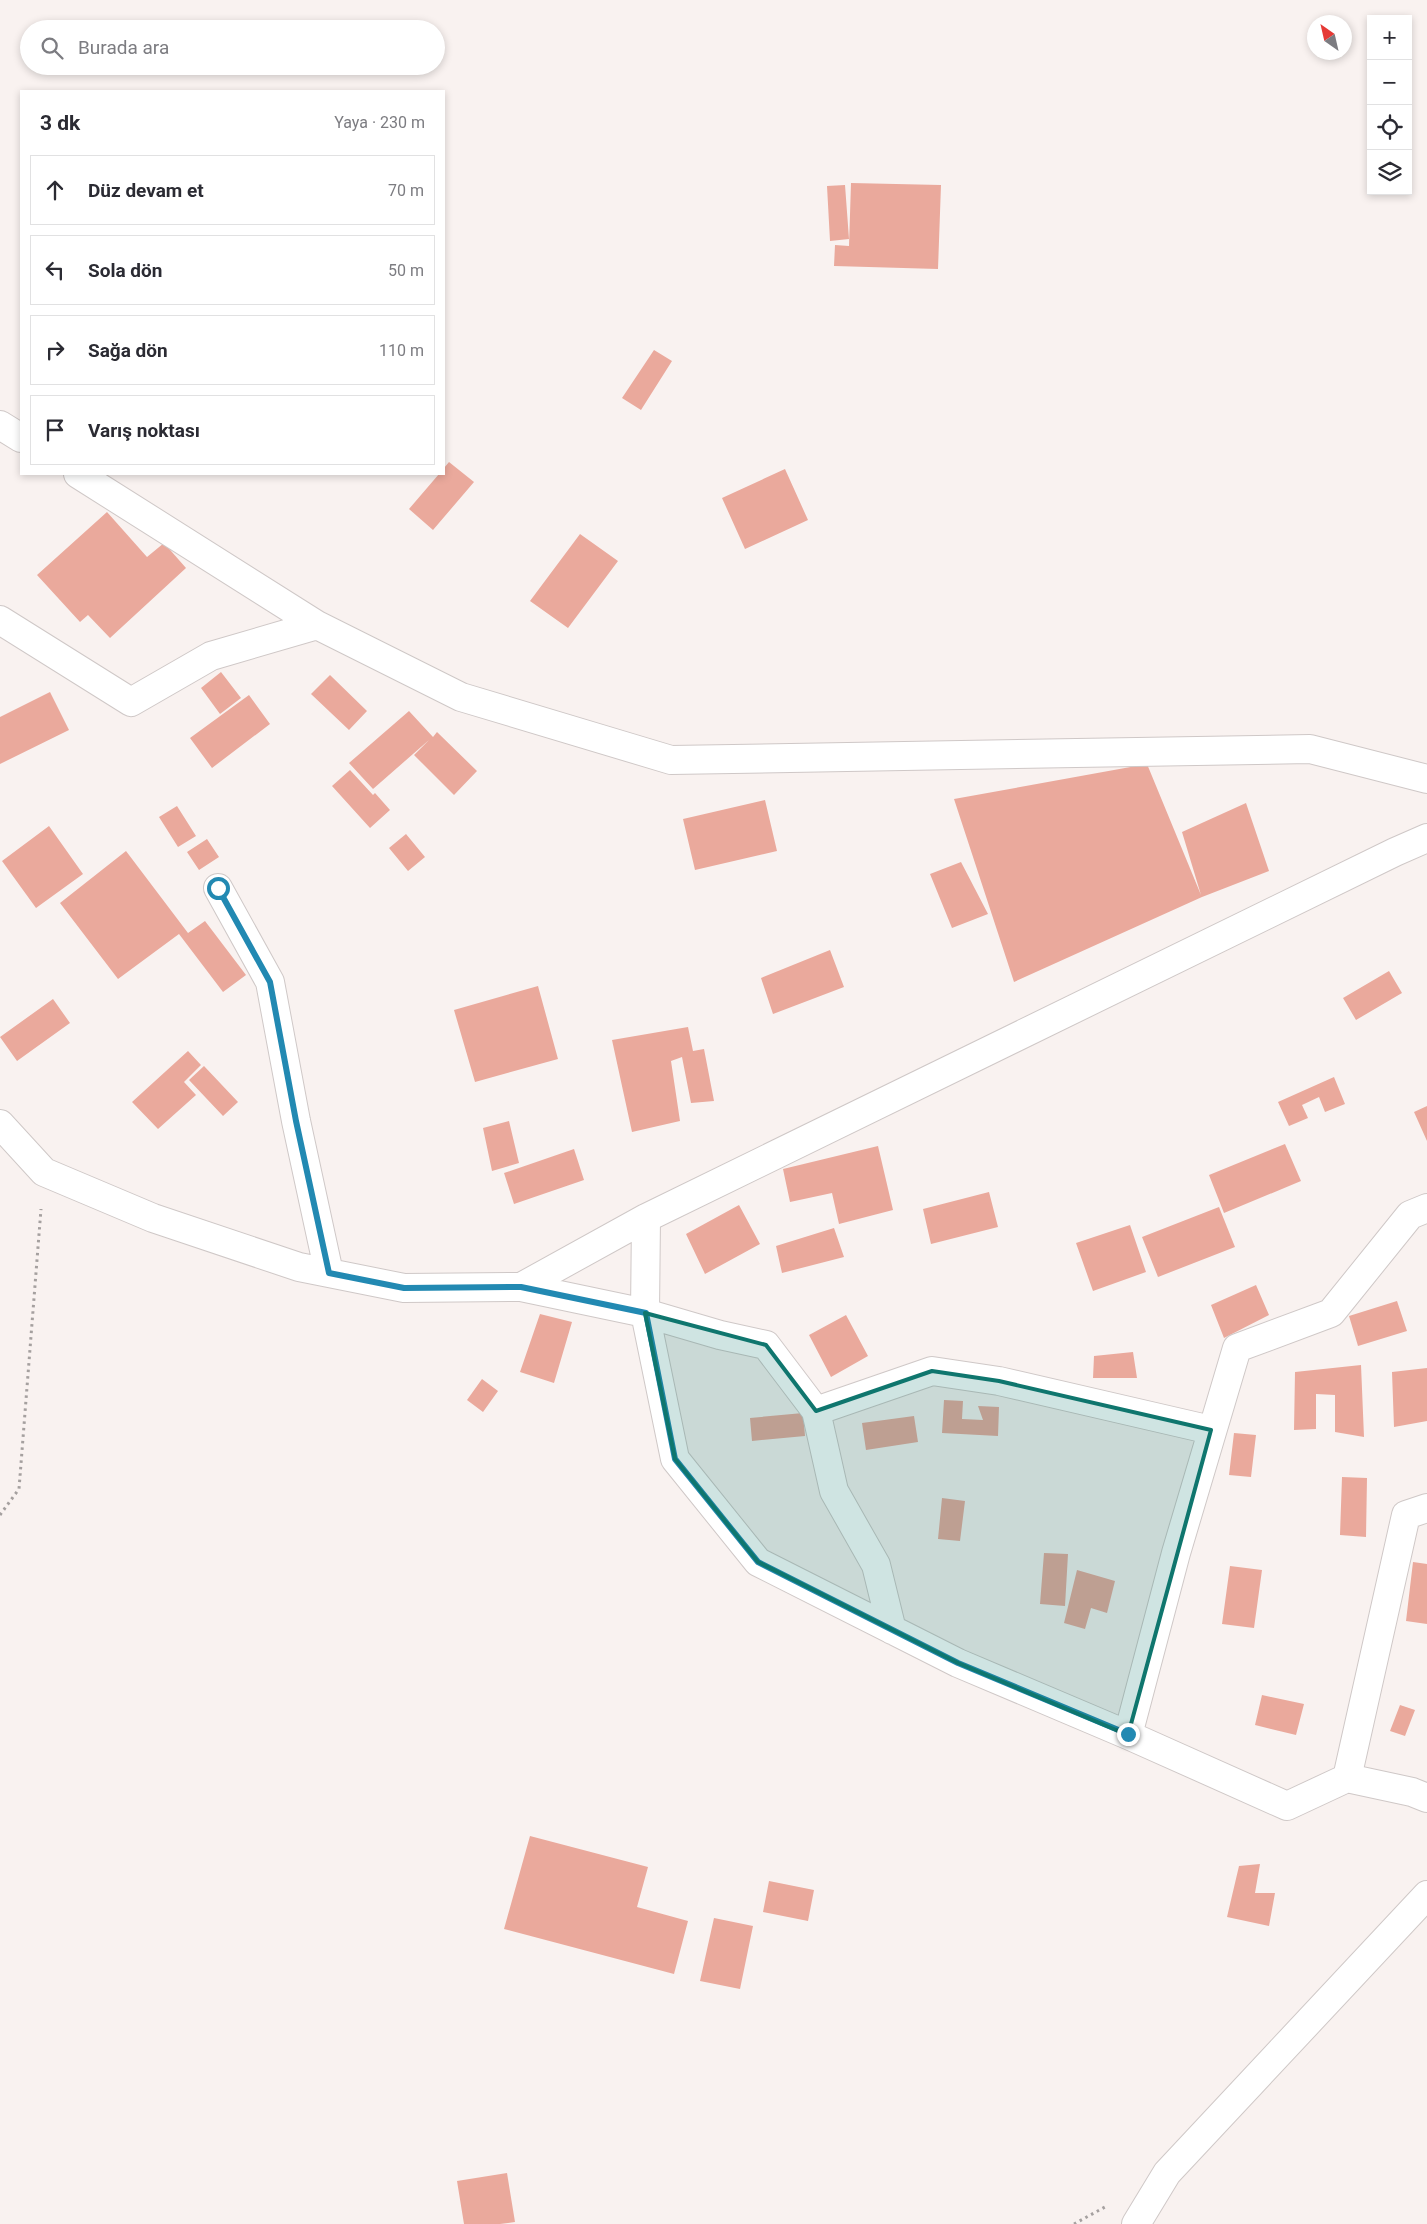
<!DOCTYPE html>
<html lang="tr">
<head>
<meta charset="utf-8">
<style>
  :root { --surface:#fff; --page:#f7f7f7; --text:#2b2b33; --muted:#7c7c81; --line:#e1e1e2 }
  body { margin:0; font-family:Roboto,sans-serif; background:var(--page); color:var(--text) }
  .controls { position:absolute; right:15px; top:15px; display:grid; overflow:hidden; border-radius:0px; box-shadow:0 2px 8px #0003 }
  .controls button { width:45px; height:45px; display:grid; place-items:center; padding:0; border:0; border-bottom:1px solid var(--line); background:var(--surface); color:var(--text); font:25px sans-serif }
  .compass { position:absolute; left:1307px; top:15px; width:45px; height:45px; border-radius:50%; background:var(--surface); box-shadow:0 2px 8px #0003; rotate:326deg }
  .stop { position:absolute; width:15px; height:15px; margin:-11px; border:4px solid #2289b2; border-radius:50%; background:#fff }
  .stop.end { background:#2289b2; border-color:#fff; box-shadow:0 1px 5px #0008 }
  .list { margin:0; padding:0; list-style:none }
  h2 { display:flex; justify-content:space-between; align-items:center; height:65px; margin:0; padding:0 20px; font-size:21px }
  h2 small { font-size:16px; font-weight:400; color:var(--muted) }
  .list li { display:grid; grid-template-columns:32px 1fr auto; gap:15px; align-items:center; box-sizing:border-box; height:70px; margin:0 10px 10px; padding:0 10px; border:1px solid var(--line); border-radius:0px }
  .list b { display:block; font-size:19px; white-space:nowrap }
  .list em { font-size:16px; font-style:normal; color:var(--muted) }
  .icon { flex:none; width:28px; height:28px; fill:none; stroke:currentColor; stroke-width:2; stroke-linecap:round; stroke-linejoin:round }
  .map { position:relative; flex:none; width:1427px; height:2224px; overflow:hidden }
  .search { position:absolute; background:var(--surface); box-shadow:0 2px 8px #0003; left:20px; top:20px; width:425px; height:55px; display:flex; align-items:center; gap:12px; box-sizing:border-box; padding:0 18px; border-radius:28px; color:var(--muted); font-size:19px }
  .panel { position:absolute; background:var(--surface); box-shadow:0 2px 8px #0003; left:20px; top:90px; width:425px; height:385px; border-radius:0px }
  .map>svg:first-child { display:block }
</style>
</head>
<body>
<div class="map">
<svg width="1427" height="2224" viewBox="0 0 1427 2224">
  <rect width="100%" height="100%" fill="#f9f2f0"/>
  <path fill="#eaa99c" d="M851 183 941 185 938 269 834 266 835 245 849 246Z
    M845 185 849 239 830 241 827 186Z
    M654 350 672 361 641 410 622 398Z
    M449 462 474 482 433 530 409 509 439 474H444V468Z
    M785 469 808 520 745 549 722 498Z
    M107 512 147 557 164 543 186 568 110 638 88 615 80 622 37 575Z
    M580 534 618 561 568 628 530 601Z
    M221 672 241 698 220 714 201 688Z
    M330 675 367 711 349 730 311 694Z
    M50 692 69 730 0 764V717Z
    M249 695 270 724 212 768 190 738Z
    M409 711 433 737 437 732 477 771 454 795 414 755 429 740 373 789 349 763Z
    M1147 764 1201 895 1182 832 1246 803 1269 871 1202 897 1014 982 954 799Z
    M350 770 373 795 375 793 390 810 370 828 332 786Z
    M765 800 777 851 695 870 683 819Z
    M177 806 196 836 178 847 159 817Z
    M49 826 83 874 36 908 2 861Z
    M406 834 425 857 408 871 389 848Z
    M207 839 219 857 199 870 187 852Z
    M126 851 188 933 205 921 246 975 223 992 179 934 118 979 60 903Z
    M961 862 988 914 952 928 930 874Z
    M830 950 844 987 773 1014 761 978Z
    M1389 971 1402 993 1356 1020 1343 998Z
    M538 986 558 1059 475 1082 454 1010Z
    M53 999 70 1023 17 1061 0 1037Z
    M688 1027 693 1051 704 1049 714 1101 691 1103 682 1057 671 1061 680 1121 632 1132 612 1040Z
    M188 1051 201 1065 184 1082 196 1095 158 1129 132 1102Z
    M204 1066 238 1102 223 1116 189 1080Z
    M1334 1077 1345 1104 1325 1112 1319 1097 1302 1105 1308 1118 1289 1126 1278 1102Z
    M1427 1106V1141L1414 1112Z
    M509 1121 519 1163 492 1171 483 1128Z
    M1285 1144 1301 1181 1224 1213 1209 1175Z
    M878 1146 893 1210 839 1224 832 1193 790 1202 783 1169Z
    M574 1149 584 1180 514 1204 504 1173Z
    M989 1192 998 1227 931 1244 923 1209Z
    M739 1205 760 1244 705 1274 686 1234Z
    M1219 1207 1235 1247 1158 1277 1142 1237Z
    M1130 1225 1146 1272 1093 1291 1076 1243Z
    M834 1228 844 1257 782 1273 776 1246Z
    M1256 1285 1269 1315 1224 1338 1211 1305Z
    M1397 1301 1407 1331 1358 1346 1349 1316Z
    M540 1314 572 1322 554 1383 520 1372Z
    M846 1315 868 1356 831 1377 809 1335Z
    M1133 1352 1137 1378H1093L1094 1356Z
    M1361 1365 1364 1437 1335 1432V1395L1316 1394V1429L1294 1430 1295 1372Z
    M1427 1368V1421L1394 1427 1392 1372Z
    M482 1379 498 1391 483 1412 467 1400Z
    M944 1400 963 1401 962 1419 983 1420 978 1406 999 1407 998 1436 942 1433Z
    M803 1413 805 1436 752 1441 750 1418Z
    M914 1416 918 1442 866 1450 862 1423Z
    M1234 1433 1256 1435 1251 1477 1229 1475Z
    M1342 1477 1367 1478 1366 1537 1340 1535Z
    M942 1498 965 1501 960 1541 938 1539Z
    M1044 1553 1068 1554 1065 1606 1040 1604Z
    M1413 1562 1427 1564V1624L1406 1621Z
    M1230 1566 1262 1570 1254 1628 1222 1624Z
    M1077 1570 1115 1581 1107 1613 1091 1608 1085 1629 1064 1623Z
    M1262 1695 1304 1704 1296 1735 1255 1725Z
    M1400 1705 1415 1710 1405 1736 1390 1731Z
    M530 1836 648 1867 637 1907 688 1921 674 1974 504 1929Z
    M1260 1864 1255 1893H1275L1269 1926 1227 1917 1239 1866Z
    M769 1881 814 1890 808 1921 763 1912Z
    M714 1918 753 1926 740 1989 700 1981Z
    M507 2173 515 2222 500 2224H464L457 2181Z"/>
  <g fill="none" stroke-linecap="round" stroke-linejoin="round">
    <g stroke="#cfc8c7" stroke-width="30">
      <path id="minor" d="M0 425 21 438
        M78 474 317 625 461 697 671 760 1310 749 1427 779
        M0 620 131 702 211 656 317 625
        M218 888 270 982 296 1121 329 1273
        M0 1124 44 1172 153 1218 299 1267 404 1288 521 1287 646 1218 1395 852 1427 838
        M646 1218 645 1313 720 1335 766 1345 816 1411 834 1491 876 1565 892 1630
        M521 1287 645 1313 675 1459 758 1562 958 1663 1128 1735 1287 1806 1347 1778 1406 1515 1427 1508
        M816 1411 932 1371 999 1381 1211 1430
        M1128 1735 1176 1553 1237 1348 1331 1313 1410 1215 1427 1208
        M1347 1778 1412 1792 1427 1798
        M1136 2224 1167 2173 1427 1895"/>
    </g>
    <path stroke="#a5a09f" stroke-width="3" stroke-dasharray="2.5 4" stroke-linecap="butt" d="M0 1515 19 1489 41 1209
      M1074 2224 1105 2207"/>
    <use href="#minor" stroke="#fff" stroke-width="28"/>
  </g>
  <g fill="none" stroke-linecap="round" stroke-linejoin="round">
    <path stroke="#2289b2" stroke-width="6" d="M218 888 270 982 296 1121 329 1273 404 1288 521 1287 646 1313 675 1459 758 1562 958 1663 1128 1734"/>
  </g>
  <path fill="#0f766e" fill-opacity="0.2" stroke="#0f766e" stroke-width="4" stroke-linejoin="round" d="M645 1313 766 1345 816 1411 932 1371 999 1381 1211 1430 1128 1735 958 1663 758 1562 675 1459Z"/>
</svg>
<div class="controls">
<button>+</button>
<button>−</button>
<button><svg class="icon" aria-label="locate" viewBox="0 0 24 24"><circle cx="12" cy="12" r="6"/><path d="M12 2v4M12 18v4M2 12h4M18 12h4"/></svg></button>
<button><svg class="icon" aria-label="layers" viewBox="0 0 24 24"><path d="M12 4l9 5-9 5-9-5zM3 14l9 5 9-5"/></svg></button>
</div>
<svg class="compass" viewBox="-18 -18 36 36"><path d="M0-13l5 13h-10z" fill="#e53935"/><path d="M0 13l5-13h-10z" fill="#7c7c81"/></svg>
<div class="stop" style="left:218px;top:888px"></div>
<div class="stop end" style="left:1128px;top:1734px"></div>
<div class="search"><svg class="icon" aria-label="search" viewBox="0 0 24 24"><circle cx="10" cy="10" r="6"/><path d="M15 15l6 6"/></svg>Burada ara</div>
<section class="panel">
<h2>3 dk<small>Yaya · 230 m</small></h2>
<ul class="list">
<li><svg class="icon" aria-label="ahead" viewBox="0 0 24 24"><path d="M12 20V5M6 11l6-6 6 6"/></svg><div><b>Düz devam et</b></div><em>70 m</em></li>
<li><svg class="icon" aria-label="left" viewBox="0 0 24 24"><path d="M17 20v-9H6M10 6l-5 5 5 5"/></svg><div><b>Sola dön</b></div><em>50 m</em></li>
<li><svg class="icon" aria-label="right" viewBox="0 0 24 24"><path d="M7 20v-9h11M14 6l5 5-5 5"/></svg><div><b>Sağa dön</b></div><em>110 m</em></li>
<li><svg class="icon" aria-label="arrive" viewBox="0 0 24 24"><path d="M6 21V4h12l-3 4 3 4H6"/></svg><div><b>Varış noktası</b></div></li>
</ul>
</section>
</div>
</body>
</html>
